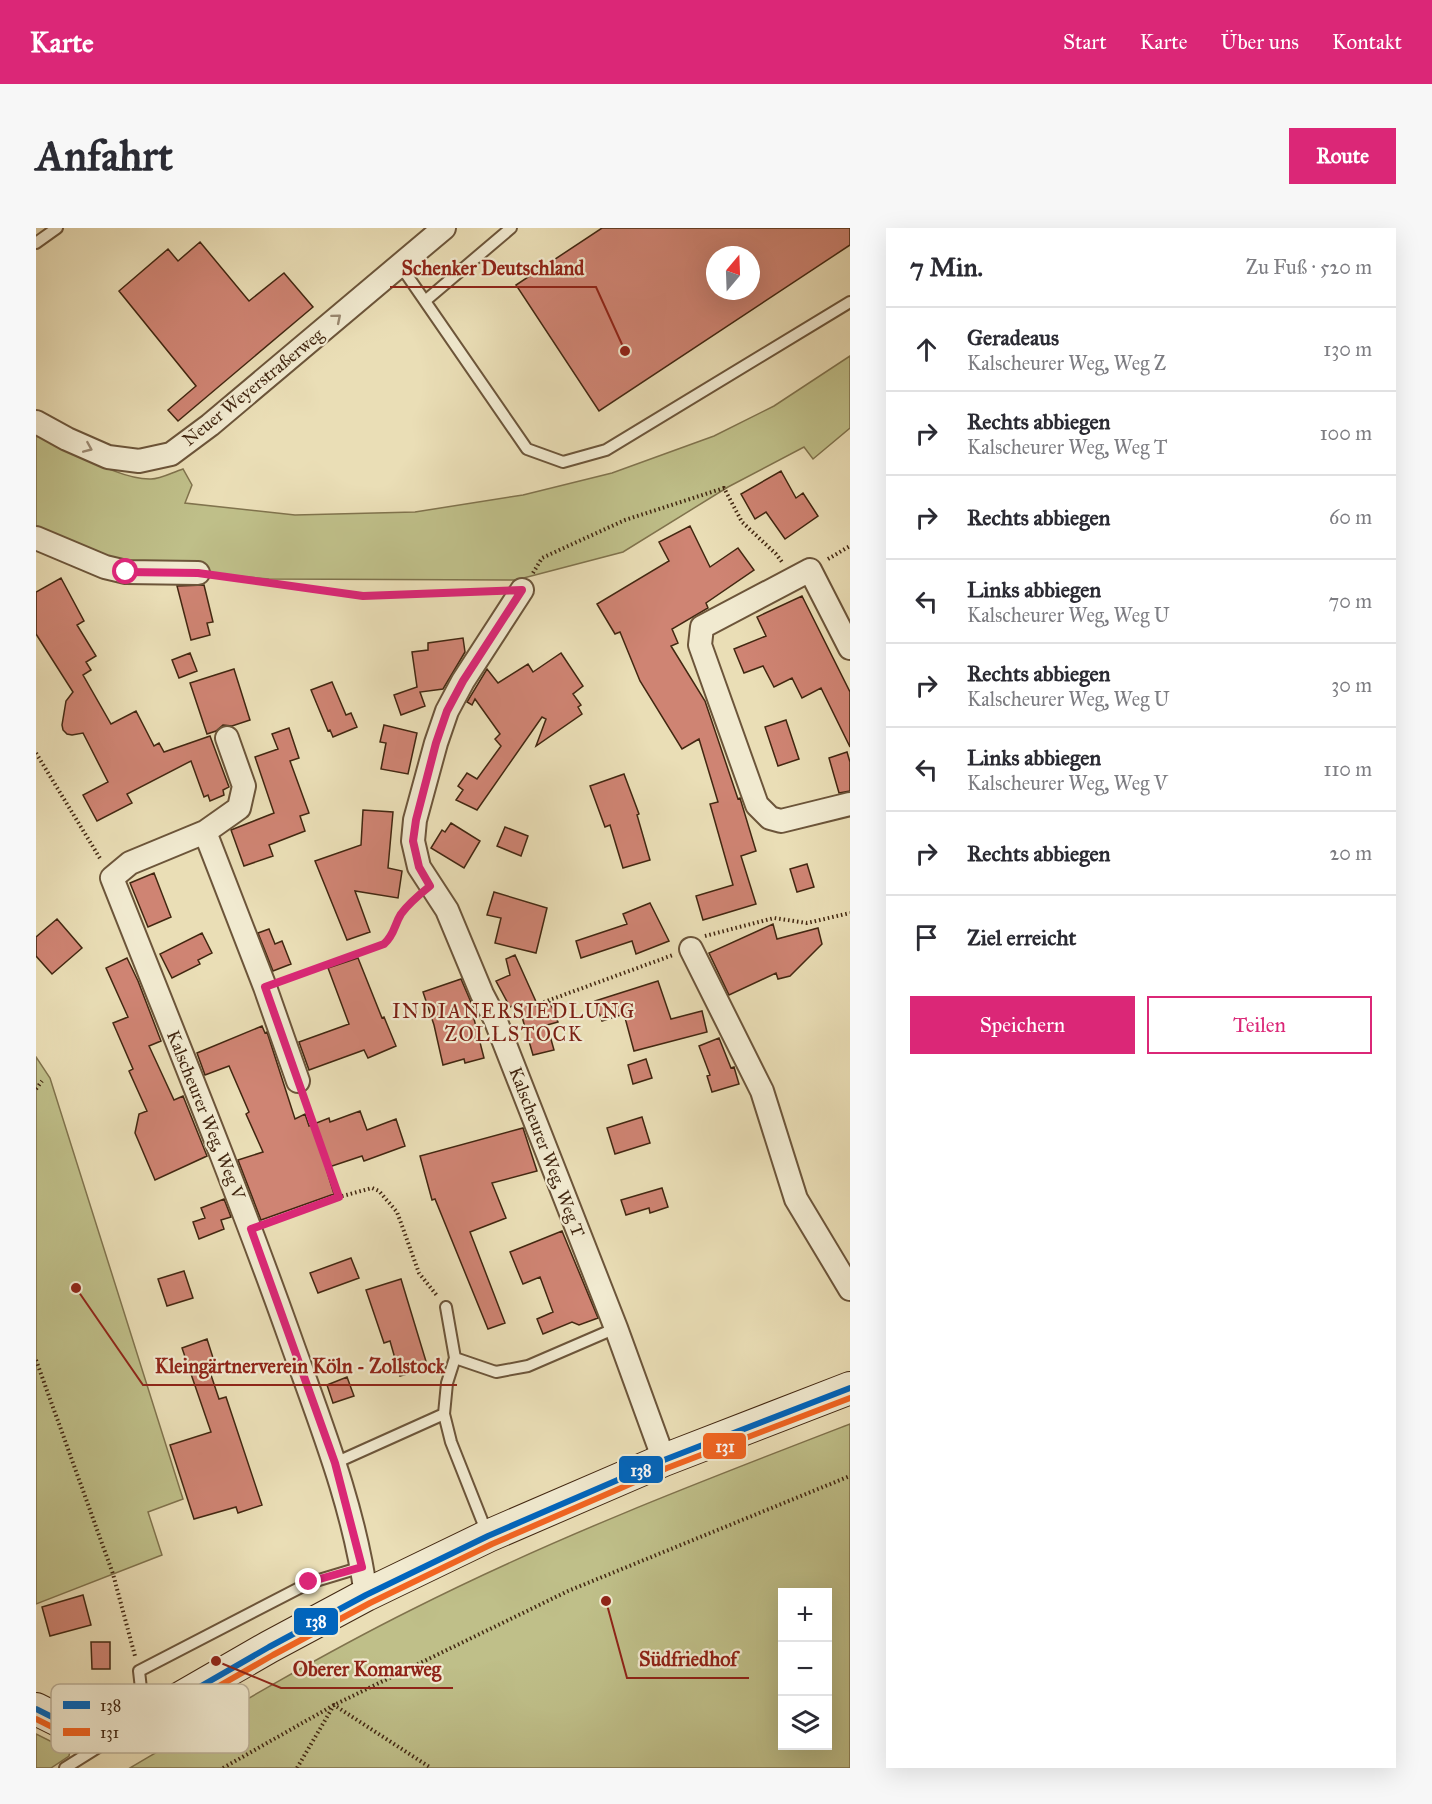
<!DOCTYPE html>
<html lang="de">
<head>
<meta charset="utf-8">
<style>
  :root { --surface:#fff; --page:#f7f7f7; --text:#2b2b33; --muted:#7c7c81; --line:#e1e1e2; --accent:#db2777 }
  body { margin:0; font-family:"IM FELL Great Primer",serif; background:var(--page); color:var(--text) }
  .controls { position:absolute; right:18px; bottom:18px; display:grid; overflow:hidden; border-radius:0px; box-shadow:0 6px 24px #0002 }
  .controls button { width:54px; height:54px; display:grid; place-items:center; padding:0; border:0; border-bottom:2px solid var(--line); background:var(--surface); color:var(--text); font:30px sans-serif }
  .compass { position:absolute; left:670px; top:18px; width:54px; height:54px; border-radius:50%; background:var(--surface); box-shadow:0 6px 24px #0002; rotate:19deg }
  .stop { position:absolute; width:18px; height:18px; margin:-14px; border:4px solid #db2777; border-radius:50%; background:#fff }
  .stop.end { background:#db2777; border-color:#fff; box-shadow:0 2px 6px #0008 }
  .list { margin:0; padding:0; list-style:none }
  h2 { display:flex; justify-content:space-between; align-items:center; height:78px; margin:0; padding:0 24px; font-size:26px }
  h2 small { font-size:20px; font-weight:400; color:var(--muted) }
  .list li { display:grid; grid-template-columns:39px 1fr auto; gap:18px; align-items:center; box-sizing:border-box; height:84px; padding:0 24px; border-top:2px solid var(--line) }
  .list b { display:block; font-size:22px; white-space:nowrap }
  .list p { margin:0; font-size:20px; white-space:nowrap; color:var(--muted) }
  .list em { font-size:20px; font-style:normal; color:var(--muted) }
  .actions { display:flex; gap:12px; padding:18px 24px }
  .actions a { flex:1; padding:14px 0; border:2px solid var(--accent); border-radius:0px; text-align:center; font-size:21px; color:var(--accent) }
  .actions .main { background:var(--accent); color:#fff }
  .icon { flex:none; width:33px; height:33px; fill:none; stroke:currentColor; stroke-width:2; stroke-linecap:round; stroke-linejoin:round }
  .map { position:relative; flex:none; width:814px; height:1540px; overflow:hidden; border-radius:0px }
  header { display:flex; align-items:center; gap:36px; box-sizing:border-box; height:84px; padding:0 30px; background:var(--accent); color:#fff }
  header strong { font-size:28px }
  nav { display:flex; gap:33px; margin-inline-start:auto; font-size:21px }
  .intro { display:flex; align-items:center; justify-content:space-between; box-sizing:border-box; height:144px; padding:0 36px }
  h1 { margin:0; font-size:42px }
  .button { padding:15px 27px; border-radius:0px; background:var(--accent); color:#fff; font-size:21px; font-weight:700 }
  main { display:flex; gap:36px; padding:0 36px }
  aside { flex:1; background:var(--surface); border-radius:0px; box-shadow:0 6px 24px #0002 }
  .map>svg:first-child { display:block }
</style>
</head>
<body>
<header>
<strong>Karte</strong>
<nav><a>Start</a><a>Karte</a><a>Über uns</a><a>Kontakt</a></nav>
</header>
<div class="intro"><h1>Anfahrt</h1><a class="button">Route</a></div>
<main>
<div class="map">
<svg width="814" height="1540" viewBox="0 0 814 1540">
  <rect width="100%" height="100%" fill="#eadeb6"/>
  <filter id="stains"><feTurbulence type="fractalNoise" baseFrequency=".00333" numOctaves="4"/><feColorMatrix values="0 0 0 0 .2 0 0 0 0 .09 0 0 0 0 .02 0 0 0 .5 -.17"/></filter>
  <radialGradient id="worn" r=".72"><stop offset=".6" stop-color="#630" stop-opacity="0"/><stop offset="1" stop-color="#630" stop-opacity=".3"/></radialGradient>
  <path fill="#bfbf89" stroke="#80734d" stroke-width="1.5" fill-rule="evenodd" d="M814 128V200L777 231 768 219 692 259 587 324 480 352 233 351 85 338 0 305V208C33 219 81 252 115 251 125 251 137 244 147 241L156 257 149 275 259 287 379 284 487 267 576 245 678 208 738 178Z
    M0 829 14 850 147 1271 112 1284 126 1327 0 1376Z
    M814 1196V1540H94C187 1485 279 1430 375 1382 517 1310 666 1253 814 1196ZM792 1364V1518H746V1364Z
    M0 1506 34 1523 33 1528 15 1540H0Z"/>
  <path fill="#cf8473" stroke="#422711" stroke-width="1.5" fill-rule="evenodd" d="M566 0H814V17L563 183 480 57ZM679 27H715V63H679Z
    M164 14 213 73 248 45 277 79 142 193 132 182 160 158 83 63 132 21 142 33Z
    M745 243 760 270 767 265 782 288 749 311 730 284 719 291 705 266Z
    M654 298 674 339 702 320 718 342 670 375 672 380 636 401 642 415 635 418 669 473 702 571 704 570 720 623 705 628 720 676 667 692 660 668 697 657 674 576 682 574 663 511 646 521 604 453 584 404 579 406 561 376 633 333 623 314Z
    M25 350 48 393 41 397 60 428 50 434 55 442 47 447 75 496 100 483 118 518 123 515 128 524 174 508 193 559 187 562 188 567 174 573 172 567 168 569 155 533 91 566 96 575 61 593 47 567 72 554 47 505 36 507 31 506 27 502 26 497 30 473 37 464 0 406V364Z
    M168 357 177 394 171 395 174 407 155 412 141 358Z
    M766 368 814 464V519L785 460 766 470 756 450 738 459 727 438 708 445 698 421 730 408 721 389Z
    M427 410 429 424 407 461 384 464 389 478 365 487 358 467 381 459 376 424 392 422V415Z
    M154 425 161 443 143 450 136 432Z
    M525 425 547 458 537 466 545 477 542 479 546 486 500 518 510 491 506 489 441 582 420 572 427 562 422 558 431 545 441 551 465 518 459 511 464 506 439 471 436 477 431 474 451 441 462 455 492 436 497 444Z
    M198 441 214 492 196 498 187 497 180 503 171 506 154 455Z
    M296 454 310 487 315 485 321 499 297 509 294 502 292 503 275 462Z
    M750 492 763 531 742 538 729 499Z
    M348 497 381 505 372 546 345 541 350 515 344 514Z
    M253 500 263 530 254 533 273 585 264 588 269 603 233 617 237 628 208 638 195 602 238 585 219 529 242 521 236 506Z
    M811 524 814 534V563L803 565 793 530Z
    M588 546 603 586 601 587 614 632 587 640 574 597 569 599 554 558Z
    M327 582 357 584 352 640 366 643 362 670 319 663 334 704 311 712 279 633 325 617Z
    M415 595 444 613 428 640 395 620 406 602 409 604Z
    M469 599 492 608 485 628 461 618Z
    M771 636 778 659 761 664 754 641Z
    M118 645 135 689 112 699 94 655Z
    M458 664 511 680 500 725 459 715 465 690 451 687Z
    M614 675 633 713 600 726 596 713 545 730 540 713 591 696 587 686Z
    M21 691 46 720 16 746 0 728V709Z
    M737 696 741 711 782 700 786 716 754 748 742 751 740 745 693 767 673 725Z
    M233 701 239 716 246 713 255 736 237 743 222 705Z
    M166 705 176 725 162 732 164 736 136 750 124 726Z
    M479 727 502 778 514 774 522 794 511 797 518 822 497 827 482 775 474 779 460 753 474 747 470 731Z
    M91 730 102 753 125 813 113 818 138 872 147 868 171 928 119 952 99 905 103 886 111 883 93 843 97 841 77 795 92 789 70 740Z
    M322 730 346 790 348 789 360 818 332 830 328 822 273 842 263 814 313 796 292 740Z
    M425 751 440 786 437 787 448 830 429 835 428 831 407 837 398 797 387 764Z
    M622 753 635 791 666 783 671 804 598 823 588 786 566 793 559 773Z
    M226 798 229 805 231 804 259 891 269 886 273 898 293 890 294 894 324 883 331 902 360 891 369 918 328 933 326 928 290 940 298 966 225 992 202 932 227 924 210 886 213 884 193 838 169 847 161 825Z
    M683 810 695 840 698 839 703 856 676 864 671 848 674 847 663 818Z
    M610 831 616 850 597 856 592 837Z
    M606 889 614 915 579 926 571 900Z
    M487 900 501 943 456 955 470 990 434 1004 469 1095 452 1101 399 971 396 972 384 928Z
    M626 960 632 979 614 985 613 980 590 987 585 972Z
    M188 971 195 989 185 992 188 1001 163 1011 157 994 169 990 165 980Z
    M526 1003 562 1090 543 1097 536 1094 507 1106 501 1091 517 1084 504 1049 487 1056 474 1024Z
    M315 1030 323 1050 282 1065 274 1045Z
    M148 1043 157 1070 131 1078 122 1051Z
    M365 1051 392 1140 364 1148 354 1113 348 1115 330 1062Z
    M171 1111 179 1136 172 1138 183 1171 190 1169 226 1277 202 1285 200 1279 158 1291 134 1217 175 1204 146 1120Z
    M311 1149 318 1168 297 1175 291 1157Z
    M47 1367 55 1397 14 1408 6 1379Z
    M55 1414H74V1441H56Z"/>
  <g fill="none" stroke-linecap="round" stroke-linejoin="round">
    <g stroke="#6c553a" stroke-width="14">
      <path id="lane" d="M0 15 21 0
        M364 37 491 221 527 234 570 222 814 74
        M389 73 475 0
        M410 1079 419 1130 411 1155 408 1186 415 1214 451 1305
        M419 1130 460 1144 492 1138 580 1100
        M299 1235 408 1186
        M108 1487 103 1443 273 1355 326 1339
        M29 1540 72 1513"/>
    </g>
    <g stroke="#6c553a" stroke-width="26">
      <path id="street" d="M0 194 31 211 72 229 103 233 135 226 174 197 408 0
        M0 310 69 339 90 344 162 345
        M486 362 427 453 411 483 400 515 379 592 377 613 383 639 411 682 446 766 459 791 580 1100 628 1232
        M814 420 774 342 666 399 664 417 721 577 734 590 745 593 814 576
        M191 510 208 558 203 580 169 604 94 635 76 650C136 802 198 953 253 1107 283 1192 318 1277 330 1367
        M169 604 229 759 262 853
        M655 721 726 863 760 971 814 1061"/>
    </g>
    <g stroke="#422711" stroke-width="34">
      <path id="secondary" d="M0 1481 46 1504 87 1503 233 1419 330 1367 452 1308 628 1232 814 1160"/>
    </g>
    <path stroke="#422711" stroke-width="4" stroke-dasharray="1.5 3" stroke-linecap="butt" d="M792 331 814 318
      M497 345 506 330 589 292 688 260 706 294 740 326 746 334
      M180 348 327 367 460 363
      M0 525 65 632
      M669 708 738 690 771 695 814 685
      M247 753 348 716 356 708 364 687 379 671
      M478 785 637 727
      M0 861 6 853
      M269 871 303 969
      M234 994 303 969 336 960 343 963 361 984 383 1045 402 1069
      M0 1132 77 1346 99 1428
      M187 1540 298 1477 532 1363 814 1248
      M261 1540 298 1477 395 1540"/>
    <use href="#lane" stroke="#f1ead0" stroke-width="10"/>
    <use href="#street" stroke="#f1ead0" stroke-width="22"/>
    <use href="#secondary" stroke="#f1ead0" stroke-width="32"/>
    <g stroke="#f1ead0" stroke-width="10">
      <path id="bus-1" d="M0 1481 46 1504 87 1503 233 1419 330 1367 452 1308 628 1232 814 1160"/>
    </g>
    <g stroke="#f1ead0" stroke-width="10">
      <path id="bus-2" d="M0 1491 44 1513 91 1511 237 1427 334 1375 456 1316 631 1240 814 1170"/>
    </g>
    <use href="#bus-1" stroke="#0065bd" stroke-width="6"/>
    <use href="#bus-2" stroke="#f26522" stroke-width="6"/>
  </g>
  <defs><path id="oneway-chevron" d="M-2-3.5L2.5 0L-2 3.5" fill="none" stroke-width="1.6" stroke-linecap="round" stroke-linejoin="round" transform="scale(1.5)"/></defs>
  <g stroke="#9a8870">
    <use href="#oneway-chevron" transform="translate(301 90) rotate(-40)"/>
    <use href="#oneway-chevron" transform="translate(52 220) rotate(23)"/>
  </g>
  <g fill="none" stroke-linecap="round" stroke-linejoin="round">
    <path stroke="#db2777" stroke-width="8" d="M90 344 162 345 327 368 486 362 427 453 411 483 400 515 380 592 377 613 383 639 394 658C384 666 373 675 365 686 358 697 359 706 348 716L229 759 303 969 215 1001 299 1235 326 1339 273 1354"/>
  </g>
  <g text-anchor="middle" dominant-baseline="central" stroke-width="4.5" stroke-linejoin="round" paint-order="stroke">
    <g font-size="18" fill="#422711" stroke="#f1ead0">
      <text transform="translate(217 159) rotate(-39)">Neuer Weyerstraßerweg</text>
      <text transform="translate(170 887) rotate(68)">Kalscheurer Weg, Weg V</text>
      <text transform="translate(511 924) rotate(69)">Kalscheurer Weg, Weg T</text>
    </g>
    <g font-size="20" letter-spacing="1.5" fill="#7a1f14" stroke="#f1ead0">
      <text x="478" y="783">INDIANERSIEDLUNG<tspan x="478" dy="23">ZOLLSTOCK</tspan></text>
    </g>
  </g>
  <rect x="15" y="1456" width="198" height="69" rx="9" fill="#f1ead0" stroke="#bcb097" stroke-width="1.5"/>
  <rect x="27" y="1473" width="27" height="8" fill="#0065bd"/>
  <rect x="27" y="1500" width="27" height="8" fill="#f26522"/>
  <g font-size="16" fill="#422711">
    <text x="64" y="1483">138</text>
    <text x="64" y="1510">131</text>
  </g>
  <path fill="none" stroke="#8f2418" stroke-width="2" d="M589 123L560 59H354M40 1060L107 1157H421M570 1373L591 1450H713M180 1433L245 1460H417"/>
  <g fill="#8f2418" stroke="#f1ead0" stroke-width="2">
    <circle cx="589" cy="123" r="6"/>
    <circle cx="40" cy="1060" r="6"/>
    <circle cx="570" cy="1373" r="6"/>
    <circle cx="180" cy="1433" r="6"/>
  </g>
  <g font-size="20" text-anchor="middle" font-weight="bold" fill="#8f2418" stroke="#f1ead0" stroke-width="4.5" stroke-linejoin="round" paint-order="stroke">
    <text x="457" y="47">Schenker Deutschland</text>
    <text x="264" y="1145">Kleingärtnerverein Köln - Zollstock</text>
    <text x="652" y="1438">Südfriedhof</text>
    <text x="331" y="1448">Oberer Komarweg</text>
  </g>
  <g stroke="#f1ead0" stroke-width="2">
    <rect x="666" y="1204" width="45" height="28" rx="6" fill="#f26522"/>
    <rect x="582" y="1227" width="46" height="29" rx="6" fill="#0065bd"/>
    <rect x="257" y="1379" width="46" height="29" rx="6" fill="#0065bd"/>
  </g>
  <g font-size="16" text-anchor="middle" font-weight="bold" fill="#fff">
    <text x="689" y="1224">131</text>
    <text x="605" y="1248">138</text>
    <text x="280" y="1399">138</text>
  </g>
  <rect width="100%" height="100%" filter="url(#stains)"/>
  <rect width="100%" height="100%" fill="url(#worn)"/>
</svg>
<div class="controls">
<button>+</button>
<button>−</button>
<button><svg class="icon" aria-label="layers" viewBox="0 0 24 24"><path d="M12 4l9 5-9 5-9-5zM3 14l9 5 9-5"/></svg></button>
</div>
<svg class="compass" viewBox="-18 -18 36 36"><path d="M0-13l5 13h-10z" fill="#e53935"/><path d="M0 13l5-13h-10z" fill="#7c7c81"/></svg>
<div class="stop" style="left:90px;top:344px"></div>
<div class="stop end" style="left:273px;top:1354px"></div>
</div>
<aside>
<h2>7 Min.<small>Zu Fuß · 520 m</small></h2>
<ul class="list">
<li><svg class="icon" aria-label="ahead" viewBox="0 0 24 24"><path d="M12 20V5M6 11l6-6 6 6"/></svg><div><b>Geradeaus</b><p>Kalscheurer Weg, Weg Z</p></div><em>130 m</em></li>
<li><svg class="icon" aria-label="right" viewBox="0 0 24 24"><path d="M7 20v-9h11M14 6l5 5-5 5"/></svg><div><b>Rechts abbiegen</b><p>Kalscheurer Weg, Weg T</p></div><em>100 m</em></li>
<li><svg class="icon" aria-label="right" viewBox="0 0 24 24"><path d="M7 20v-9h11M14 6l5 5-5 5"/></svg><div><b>Rechts abbiegen</b></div><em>60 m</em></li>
<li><svg class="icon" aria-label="left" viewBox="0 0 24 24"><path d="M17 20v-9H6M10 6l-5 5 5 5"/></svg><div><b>Links abbiegen</b><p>Kalscheurer Weg, Weg U</p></div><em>70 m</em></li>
<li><svg class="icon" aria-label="right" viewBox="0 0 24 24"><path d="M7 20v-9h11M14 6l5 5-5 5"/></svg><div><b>Rechts abbiegen</b><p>Kalscheurer Weg, Weg U</p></div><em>30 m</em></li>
<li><svg class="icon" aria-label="left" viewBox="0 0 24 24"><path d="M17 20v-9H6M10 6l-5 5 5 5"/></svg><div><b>Links abbiegen</b><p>Kalscheurer Weg, Weg V</p></div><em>110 m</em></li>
<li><svg class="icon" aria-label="right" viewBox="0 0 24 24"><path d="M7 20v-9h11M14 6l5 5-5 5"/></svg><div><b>Rechts abbiegen</b></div><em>20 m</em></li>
<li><svg class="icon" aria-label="arrive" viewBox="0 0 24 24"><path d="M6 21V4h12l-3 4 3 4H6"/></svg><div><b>Ziel erreicht</b></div></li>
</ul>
<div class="actions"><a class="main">Speichern</a><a>Teilen</a></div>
</aside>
</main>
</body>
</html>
